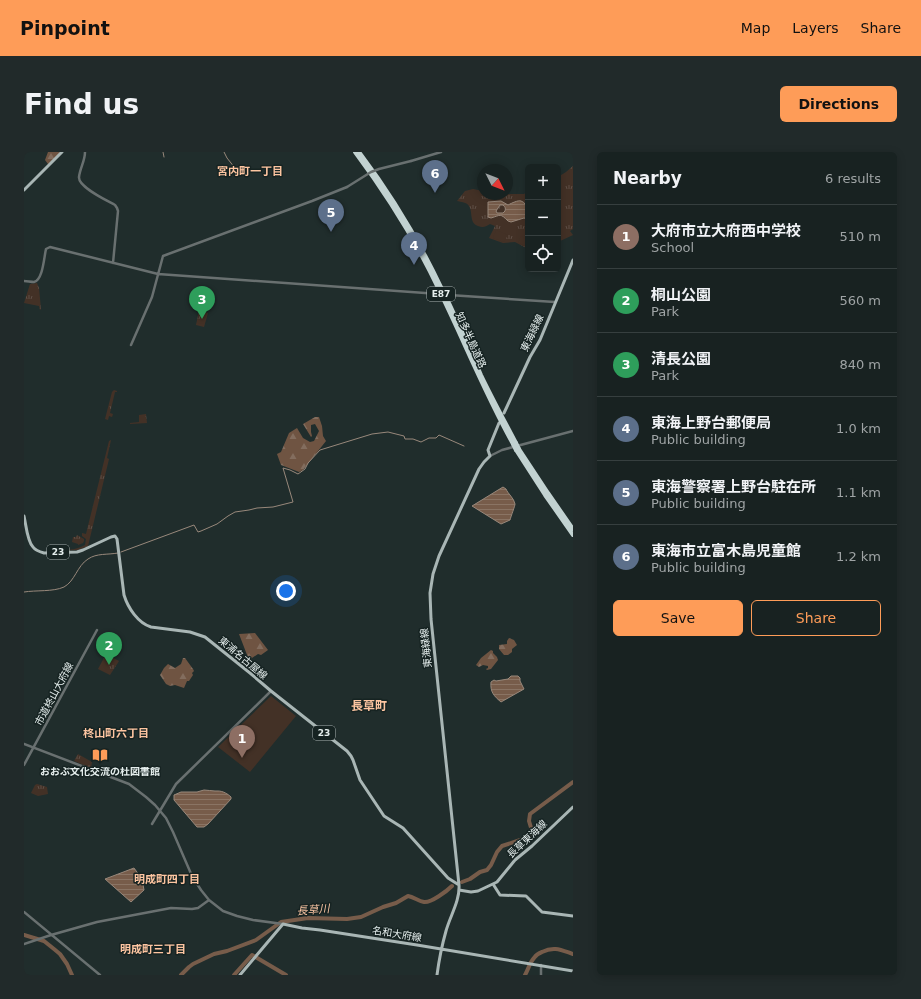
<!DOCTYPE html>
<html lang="en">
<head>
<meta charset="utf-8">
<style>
  :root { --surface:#182221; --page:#212a2a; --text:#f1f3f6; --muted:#9fa4a5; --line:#363f3f; --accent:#fe9c58 }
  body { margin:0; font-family:"DejaVu Sans","Noto Sans JP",sans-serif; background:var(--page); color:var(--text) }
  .controls { position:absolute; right:12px; top:12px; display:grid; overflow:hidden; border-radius:6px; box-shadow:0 2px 10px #0003 }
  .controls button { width:36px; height:36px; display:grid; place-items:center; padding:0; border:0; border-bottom:1px solid var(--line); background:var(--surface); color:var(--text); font:20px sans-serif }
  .compass { position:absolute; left:453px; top:12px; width:36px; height:36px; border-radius:50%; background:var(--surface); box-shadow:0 2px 10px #0003; rotate:132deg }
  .you { position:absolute; left:262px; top:439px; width:14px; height:14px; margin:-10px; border:3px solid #fff; border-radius:50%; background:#1a73e8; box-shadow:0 0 0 6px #1a73e833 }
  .badge { display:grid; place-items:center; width:26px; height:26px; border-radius:50%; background:var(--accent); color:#fff; font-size:13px; font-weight:700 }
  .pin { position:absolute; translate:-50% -33px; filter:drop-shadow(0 1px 2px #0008) }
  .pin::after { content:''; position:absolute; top:21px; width:14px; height:12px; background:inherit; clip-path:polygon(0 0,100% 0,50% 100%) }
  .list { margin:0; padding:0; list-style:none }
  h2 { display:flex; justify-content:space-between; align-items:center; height:52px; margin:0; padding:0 16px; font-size:17px }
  h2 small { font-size:13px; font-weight:400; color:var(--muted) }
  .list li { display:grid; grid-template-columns:26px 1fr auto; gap:12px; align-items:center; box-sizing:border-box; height:64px; padding:0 16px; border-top:1px solid var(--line) }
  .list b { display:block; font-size:15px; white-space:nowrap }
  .list p { margin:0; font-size:13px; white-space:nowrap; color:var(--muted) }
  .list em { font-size:13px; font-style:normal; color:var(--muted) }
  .actions { display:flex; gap:8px; padding:12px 16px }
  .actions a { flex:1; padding:9px 0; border:1px solid var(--accent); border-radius:6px; text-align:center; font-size:14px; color:var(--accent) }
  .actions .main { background:var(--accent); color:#111 }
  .icon { flex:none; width:22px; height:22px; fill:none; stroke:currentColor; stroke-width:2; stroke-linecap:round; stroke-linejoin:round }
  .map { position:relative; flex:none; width:549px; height:823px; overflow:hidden; border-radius:6px }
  header { display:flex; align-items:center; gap:24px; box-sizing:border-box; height:56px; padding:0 20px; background:var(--accent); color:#111 }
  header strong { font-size:19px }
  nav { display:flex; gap:22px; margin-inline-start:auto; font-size:14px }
  .intro { display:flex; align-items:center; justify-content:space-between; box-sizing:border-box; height:96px; padding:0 24px }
  h1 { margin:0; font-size:28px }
  .button { padding:10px 18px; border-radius:6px; background:var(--accent); color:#111; font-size:14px; font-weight:700 }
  main { display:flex; gap:24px; padding:0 24px }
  aside { flex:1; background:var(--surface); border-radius:6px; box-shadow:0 2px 10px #0003 }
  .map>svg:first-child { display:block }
</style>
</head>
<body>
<header>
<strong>Pinpoint</strong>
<nav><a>Map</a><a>Layers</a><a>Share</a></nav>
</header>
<div class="intro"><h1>Find us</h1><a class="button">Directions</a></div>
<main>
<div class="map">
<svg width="549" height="823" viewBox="0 0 549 823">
  <defs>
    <pattern id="grass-tufts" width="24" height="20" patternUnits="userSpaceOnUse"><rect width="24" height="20" fill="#433126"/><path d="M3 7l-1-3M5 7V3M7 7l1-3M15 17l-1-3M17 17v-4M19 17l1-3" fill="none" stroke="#5e4f46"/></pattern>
    <pattern id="forest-firs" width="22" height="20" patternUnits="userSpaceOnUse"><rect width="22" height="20" fill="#6f5442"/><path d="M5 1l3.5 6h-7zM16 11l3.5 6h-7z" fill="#836d5e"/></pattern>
    <pattern id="water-rules" width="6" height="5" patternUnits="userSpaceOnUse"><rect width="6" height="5" fill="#775c4a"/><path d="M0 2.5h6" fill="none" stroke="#8a7464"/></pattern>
  </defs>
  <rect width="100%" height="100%" fill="#202d2c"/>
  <path fill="url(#grass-tufts)" d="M549 14V77L546 79 549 83 534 90V25L542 20Z
    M449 37 459 39V42H500L504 39V97L491 90 479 91 465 86 471 74 466 72C461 75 459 76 454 74 445 71 449 60 445 54 443 50 437 50 433 49L441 39Z
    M13 131 15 136 17 157 16 158 15 154 0 151 6 132Z
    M175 158 184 161 180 175 172 173Z
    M90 238 93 239V240H91L86 261 89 262 88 265 85 264 84 268 81 267 88 240Z
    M122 262 123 271 106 272V271L115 270V263Z
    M87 288 83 306 85 307 64 394 54 398 29 399V395C37 400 53 398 61 393L62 387 58 384V381L62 382 85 289Z
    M53 383 60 387V389L59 391 54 393V392L48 390 49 385H52Z
    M82 502 95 509 86 523 74 517Z
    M54 602 68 610 67 616 50 609Z
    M13 632 23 635 24 642 14 644 7 641 11 633Z"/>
  <path fill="url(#forest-firs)" d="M24 0H36C33 6 31 11 24 12L21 8Z
    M291 265H295L298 274 299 284 302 289 279 318 275 320 257 313 253 302 257 300 265 281 273 276 279 286 286 290 290 289 295 279 291 272 287 273V280L288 284 287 285 279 272Z
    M231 481 244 498 237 503 234 502 225 508 215 482Z
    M485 486 490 488 493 493 488 497V500L484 503H480L475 497V493L483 492V489Z
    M467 498 469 499V501L473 505 474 508 467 517 463 518 462 517 464 516V514L459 513 455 515 452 513 457 506Z
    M159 506H161L169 517 170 519 168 521 169 523 165 529H163L160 536 151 533 146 534 142 532 136 523 140 516 144 512 151 516 157 512Z"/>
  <path fill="#433126" d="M472 78 484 83 480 90 469 86Z
    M497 84 504 88V95L494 91Z
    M247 544 272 564 226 620 194 595Z"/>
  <path fill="url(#water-rules)" stroke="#98887b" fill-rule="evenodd" d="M477 49 484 53C488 51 494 48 497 49 505 51 504 66 504 71L503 67 500 66 487 70 484 69C476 61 477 63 467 66L464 65V50ZM476 53H479C481 55 482 56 481 59L479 61H473L472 59Z
    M479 335 482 337C484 342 490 346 491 352 491 354 487 364 486 368L477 372 448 354Z
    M487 524H494L496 526V529L500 537 477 550C470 544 466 540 467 530L470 528 472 529 484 527Z
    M180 638C184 638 187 639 191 639 192 639 193 639 194 639 199 639 204 642 207 645V647L184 672 180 675H173L150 648V643L157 640H173Z
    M110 716 118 727 120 738 107 750 81 727Z"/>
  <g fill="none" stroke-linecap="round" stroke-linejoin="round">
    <path stroke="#98887b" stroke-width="1" d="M139 0 140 5
      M200 0 203 6 211 16
      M97 400 170 373 174 380 177 379 193 372 204 364 211 360 225 358 233 356 249 355 269 350 259 316 266 318 274 322 281 317 284 311 296 298 348 282 364 280 380 284 381 287H389L397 290 405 286H412L415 283 440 294
      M0 440C12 438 29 440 40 435 51 429 53 414 64 407 73 401 83 403 94 401"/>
    <path stroke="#775c4a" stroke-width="4" d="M438 730 446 727 456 720 463 718 467 713 473 700 478 694 505 685 508 679 505 669 506 662 549 630
      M0 783 20 789 30 797 36 802 43 812 48 823
      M157 823 165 815 169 812 190 802 203 799 232 788 257 770 284 766 323 767 337 765 359 755 372 751 384 744C390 745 394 749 400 750 407 751 423 739 428 734
      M210 823 228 803 262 823
      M501 823C504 818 506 810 510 806 512 803 515 801 518 800 530 794 537 798 549 802"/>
    <path stroke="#697070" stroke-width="2.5" d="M61 0C61 9 56 16 55 25 54 35 82 48 91 53L93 56 94 59 89 111
      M387 9 417 0
      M0 129C3 129 7 130 10 130 19 128 20 105 22 97L26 95 134 122 415 142
      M425 143 531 150
      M107 193 128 145 139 104 288 49 323 35
      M466 304 478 298 549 279
      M0 592 105 632 122 645 131 653 142 666 149 680 168 724 177 738 185 748 199 759 213 764 229 768 259 772
      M0 613 73 478
      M128 672 152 632 247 539
      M0 760 76 823
      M0 792 27 783 73 770 147 756 168 757 174 756 185 748
      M517 823V813"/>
    <path stroke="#a9b6b5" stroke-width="3" d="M0 38 38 0
      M480 261 506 205 516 188 549 108
      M0 364C2 372 3 389 9 395 11 398 16 400 20 401L53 400 59 398 87 385 91 384 93 387 100 443C104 456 114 471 127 475L166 480 181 485 226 521 247 539 323 599 327 604 329 608 336 628 360 664 379 676 424 726 435 733C436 749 426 764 422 779 418 793 415 808 413 823
      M469 732 476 743 502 744 518 760 549 764
      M435 733 407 467 406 441 409 422 415 404 455 317 460 310 466 304 464 298 475 271
      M435 738 447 740 454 739 473 730 491 708 508 694 549 655
      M216 823 259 772 278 776 296 778 393 793 549 819"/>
    <path stroke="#c2d2d1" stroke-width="4" d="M331 0C363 43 392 89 415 138 440 189 461 242 489 292
      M335 0C367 42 394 87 417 135 432 164 444 194 457 223 468 246 480 268 492 291
      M495 297 524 341 549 377
      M492 298 521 343 549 383"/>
    <path stroke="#697070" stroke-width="2.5" d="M323 35 347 20 355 17 387 9"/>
    <path stroke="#c2d2d1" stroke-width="4" d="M492 291 495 297
      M489 292 492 298"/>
  </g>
  <defs>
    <g id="library-bare" transform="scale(1.2)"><path d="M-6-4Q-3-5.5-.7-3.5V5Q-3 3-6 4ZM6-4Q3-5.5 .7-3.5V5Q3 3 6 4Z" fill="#fe9c58" stroke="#162322" stroke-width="2.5" paint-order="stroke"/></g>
  </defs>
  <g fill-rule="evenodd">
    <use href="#library-bare" x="76" y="603"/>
  </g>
  <g text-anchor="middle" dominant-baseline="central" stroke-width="3" stroke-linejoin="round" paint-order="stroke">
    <g fill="#162322" stroke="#a7b1b0" stroke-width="1">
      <rect x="403" y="135" width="28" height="14" rx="3"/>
      <rect x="23" y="393" width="22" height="14" rx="3"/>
      <rect x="289" y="574" width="22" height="14" rx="3"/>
    </g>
    <g font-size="9" font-weight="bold" fill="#e5eeed">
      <text x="417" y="142">E87</text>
      <text x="34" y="400">23</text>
      <text x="300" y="581">23</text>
    </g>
    <g font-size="10" fill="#e5eeed" stroke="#162322">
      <text transform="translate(508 181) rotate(-65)">東海緑線</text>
      <text transform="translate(447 188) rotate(66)">知多半島道路</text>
      <text transform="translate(402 496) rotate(-96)">東海緑線</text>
      <text transform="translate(219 506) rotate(40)">東浦名古屋線</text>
      <text transform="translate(30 542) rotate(-62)">市道柊山大府線</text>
      <text transform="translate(503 687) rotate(-43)">長草東海線</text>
      <text transform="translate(373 782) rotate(9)">名和大府線</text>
    </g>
    <g font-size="10" font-weight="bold" fill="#e5eeed" stroke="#162322">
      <text x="76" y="619">おおぶ文化交流の杜図書館</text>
    </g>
    <g font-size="11" font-weight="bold" fill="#fdc5a1" stroke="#162322">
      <text x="226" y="19">宮内町一丁目</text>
      <text x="92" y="581">柊山町六丁目</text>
      <text x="143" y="727">明成町四丁目</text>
      <text x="129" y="797">明成町三丁目</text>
    </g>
    <g font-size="11" font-style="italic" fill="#fcc7a5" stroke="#162322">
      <text transform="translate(289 758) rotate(-4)">長草川</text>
    </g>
    <g font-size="12" font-weight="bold" fill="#fdc5a1" stroke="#162322">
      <text x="345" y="554">長草町</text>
    </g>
  </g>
</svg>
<div class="controls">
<button>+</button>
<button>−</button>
<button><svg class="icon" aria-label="locate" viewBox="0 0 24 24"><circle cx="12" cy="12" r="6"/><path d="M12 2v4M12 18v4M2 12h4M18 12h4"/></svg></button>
</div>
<svg class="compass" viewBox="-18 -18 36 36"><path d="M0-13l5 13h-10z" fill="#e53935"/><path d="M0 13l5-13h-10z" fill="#9fa4a5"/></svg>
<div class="you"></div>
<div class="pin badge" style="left:218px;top:606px;background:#8d6e63">1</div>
<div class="pin badge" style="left:85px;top:513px;background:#2e9e5b">2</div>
<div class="pin badge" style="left:178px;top:167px;background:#2e9e5b">3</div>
<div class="pin badge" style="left:390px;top:113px;background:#5c6f8a">4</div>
<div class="pin badge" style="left:307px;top:80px;background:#5c6f8a">5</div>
<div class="pin badge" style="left:411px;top:41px;background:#5c6f8a">6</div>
</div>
<aside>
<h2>Nearby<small>6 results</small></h2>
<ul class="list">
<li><span class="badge" style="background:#8d6e63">1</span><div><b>大府市立大府西中学校</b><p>School</p></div><em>510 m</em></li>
<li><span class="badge" style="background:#2e9e5b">2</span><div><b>桐山公園</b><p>Park</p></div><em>560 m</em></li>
<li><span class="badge" style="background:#2e9e5b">3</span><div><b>清長公園</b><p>Park</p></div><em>840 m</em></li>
<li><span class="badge" style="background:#5c6f8a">4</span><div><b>東海上野台郵便局</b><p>Public building</p></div><em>1.0 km</em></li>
<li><span class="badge" style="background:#5c6f8a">5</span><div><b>東海警察署上野台駐在所</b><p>Public building</p></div><em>1.1 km</em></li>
<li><span class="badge" style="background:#5c6f8a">6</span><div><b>東海市立富木島児童館</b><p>Public building</p></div><em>1.2 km</em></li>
</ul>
<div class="actions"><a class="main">Save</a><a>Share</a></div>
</aside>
</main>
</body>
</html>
